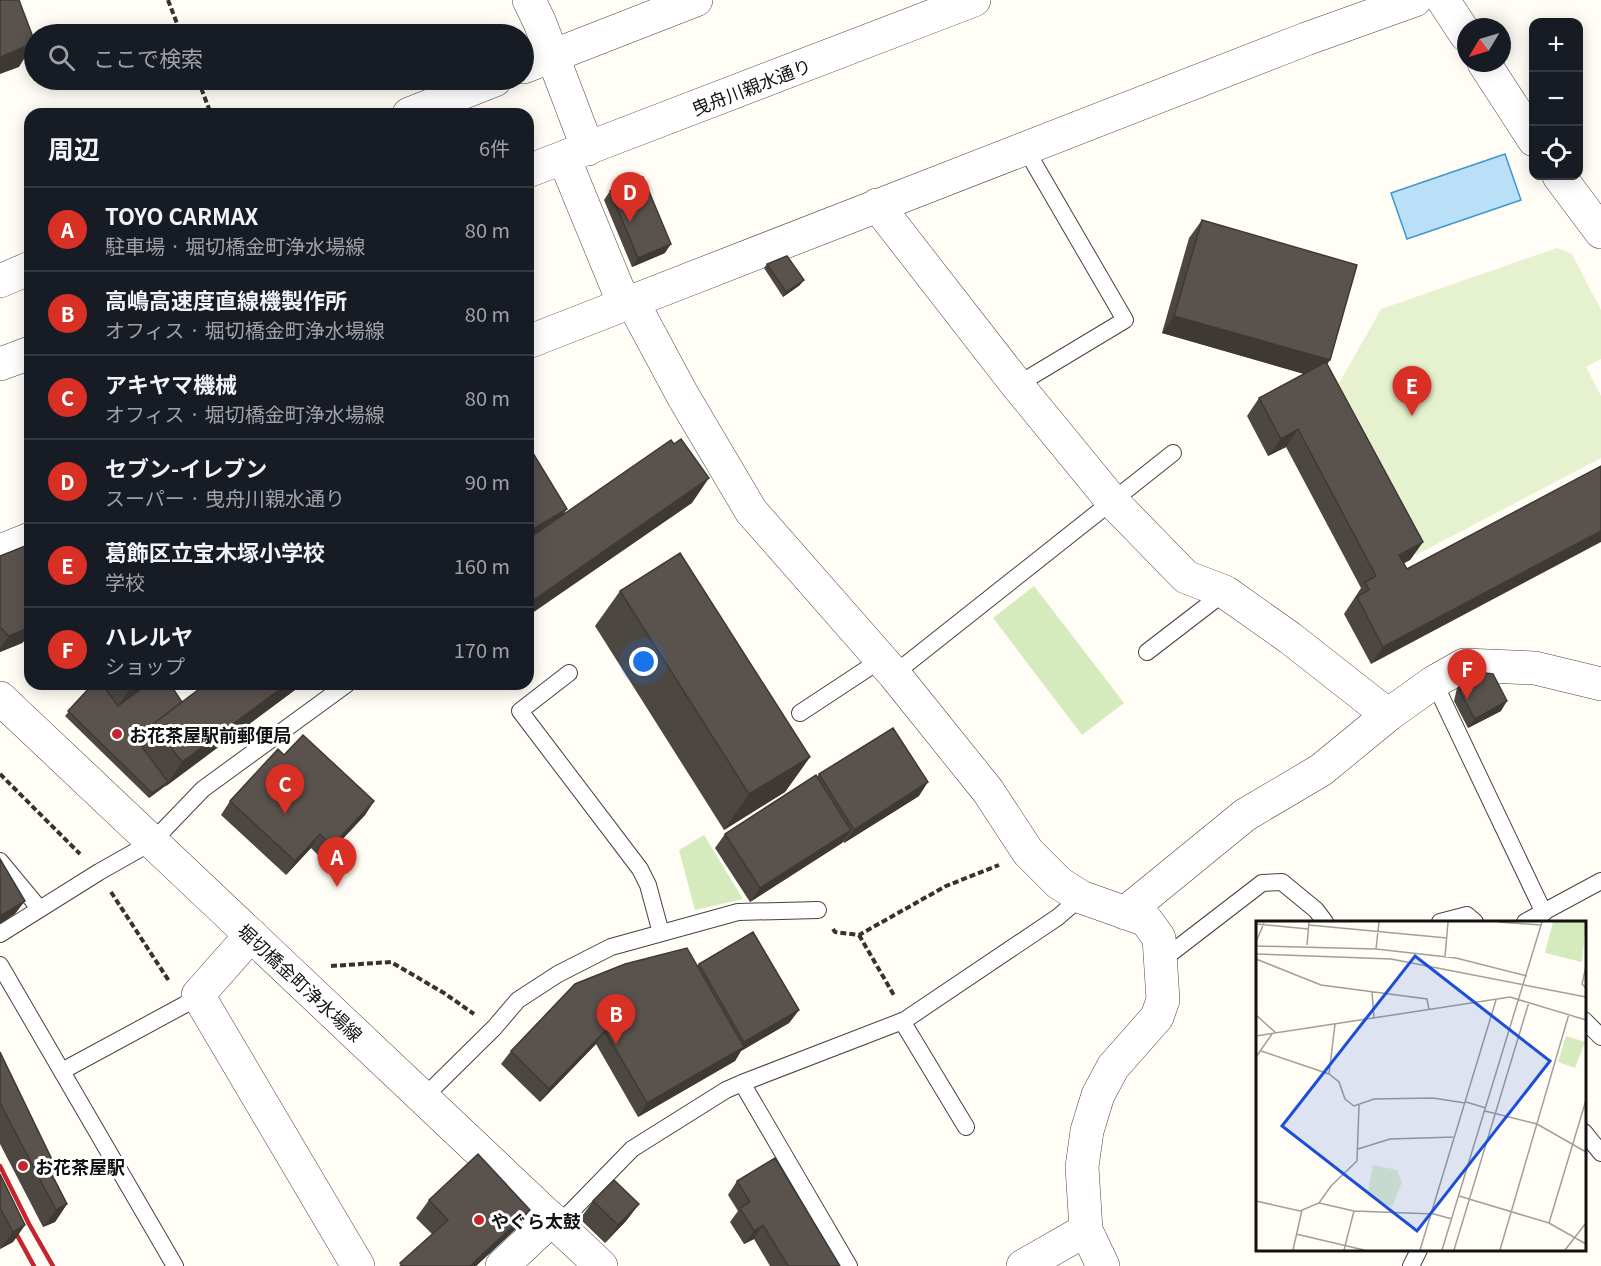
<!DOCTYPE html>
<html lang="ja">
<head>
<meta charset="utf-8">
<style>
  :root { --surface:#171b24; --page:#20242c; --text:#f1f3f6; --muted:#9ea1a6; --line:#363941; --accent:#d93025 }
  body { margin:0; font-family:Georgia,"Noto Sans JP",serif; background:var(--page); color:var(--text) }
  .controls { position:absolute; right:18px; top:18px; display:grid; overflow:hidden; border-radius:12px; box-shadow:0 3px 15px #0003 }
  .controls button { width:54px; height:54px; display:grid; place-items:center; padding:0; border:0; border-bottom:2px solid var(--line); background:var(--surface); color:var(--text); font:30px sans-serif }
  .compass { position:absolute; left:1457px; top:18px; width:54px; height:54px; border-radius:50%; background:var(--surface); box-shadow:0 3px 15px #0003; rotate:232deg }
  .you { position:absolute; left:644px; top:662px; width:21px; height:21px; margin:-15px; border:4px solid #fff; border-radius:50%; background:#1a73e8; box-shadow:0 0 0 9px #1a73e833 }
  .badge { display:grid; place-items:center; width:39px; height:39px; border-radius:50%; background:var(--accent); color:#fff; font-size:20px; font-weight:700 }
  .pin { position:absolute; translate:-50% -50px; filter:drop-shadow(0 2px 3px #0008) }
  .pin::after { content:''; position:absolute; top:32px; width:21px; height:18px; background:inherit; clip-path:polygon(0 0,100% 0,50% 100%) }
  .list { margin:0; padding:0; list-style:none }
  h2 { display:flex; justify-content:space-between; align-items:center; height:78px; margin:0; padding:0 24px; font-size:26px }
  h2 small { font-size:20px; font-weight:400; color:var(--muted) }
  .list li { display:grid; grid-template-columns:39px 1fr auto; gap:18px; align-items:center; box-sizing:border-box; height:84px; padding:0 24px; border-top:2px solid var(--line) }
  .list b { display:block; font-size:22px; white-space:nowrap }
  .list p { margin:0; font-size:20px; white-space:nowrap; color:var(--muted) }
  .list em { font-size:20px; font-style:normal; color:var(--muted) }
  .icon { flex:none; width:33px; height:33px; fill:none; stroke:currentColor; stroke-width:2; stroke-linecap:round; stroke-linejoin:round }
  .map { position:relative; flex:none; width:1601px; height:1266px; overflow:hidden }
  .search { position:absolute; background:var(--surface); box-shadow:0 3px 15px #0003; left:24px; top:24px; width:510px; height:66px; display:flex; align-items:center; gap:15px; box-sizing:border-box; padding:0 21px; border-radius:33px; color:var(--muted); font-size:22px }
  .panel { position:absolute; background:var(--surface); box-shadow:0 3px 15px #0003; left:24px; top:108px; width:510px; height:582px; border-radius:18px }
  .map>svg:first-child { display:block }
</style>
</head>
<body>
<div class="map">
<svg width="1601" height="1266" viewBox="0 0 1601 1266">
  <rect width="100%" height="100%" fill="#fffdf5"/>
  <path fill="#d5ebbd" d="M1034 586 1124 703 1082 735 993 618Z
    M704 835 743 899 695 910 679 850Z"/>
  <path fill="#e6f2cf" d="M1557 248 1572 254 1601 310V359L1586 367 1601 396V458L1416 555 1332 396 1381 309Z"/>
  <path fill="#b9e0f7" stroke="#3f96cf" stroke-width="1.5" d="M1505 154 1521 200 1407 239 1391 193Z"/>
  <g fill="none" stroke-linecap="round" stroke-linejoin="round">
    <g stroke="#444" stroke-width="18">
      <path id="service" d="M1017 385 1125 320 1025 148
        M1147 652 1225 592
        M569 673 520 711 640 869 648 885 661 933
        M894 674 1173 453
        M1434 682 1544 913
        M800 713 882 659
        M0 861 39 908
        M1440 922 1467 915 1475 922
        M1525 922 1601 881
        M0 934 99 872 152 842 203 789 347 684
        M1162 960 1262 883 1282 882 1316 910 1325 922
        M0 965 175 1266
        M1584 1020 1601 1037
        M902 1021 966 1127
        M62 1071 184 1005 198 995
        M742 1083 849 1266
        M423 1098 494 1028 518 1000 558 974 611 947 738 912 818 910
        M1584 1132 1601 1153
        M558 1225 632 1149 726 1090 742 1083 905 1020 1058 917 1081 897
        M1411 1266 1419 1250"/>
    </g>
    <g stroke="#444" stroke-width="34">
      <path id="minor" d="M1443 0 1466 35
        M1484 63 1534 140
        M524 67 696 0
        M409 114 495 80
        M564 158 624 304
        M1559 176 1601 232
        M877 205 1017 385 1112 501 1186 577 1225 592 1290 638 1388 715
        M0 281 30 268
        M632 301 683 396 751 511 894 674 988 791 1028 852 1059 883 1081 897 1146 920 1159 938 1163 1000 1157 1017 1113 1067 1098 1095 1087 1131 1082 1167 1086 1230 1103 1266
        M528 342 1306 39 1415 0
        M0 551 30 539
        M1125 913 1245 815 1321 770 1388 715 1434 682 1464 665 1535 668 1601 684
        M251 935 198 995 358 1266
        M502 1266 552 1219
        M1023 1266 1086 1230"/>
    </g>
    <g stroke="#444" stroke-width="34">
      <path id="tertiary" d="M529 0 540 23 588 149
        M528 171 974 0
        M0 364 30 353
        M0 698 601 1266"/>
    </g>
    <path stroke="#333" stroke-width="4" stroke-dasharray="6 3" stroke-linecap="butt" d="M168 0 181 34
      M198 80 211 114
      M0 774 80 854
      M111 892 169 981
      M833 929 835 932 859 935 946 886 999 865
      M859 935 895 997
      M331 966 391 962 444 993 474 1014"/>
    <use href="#service" stroke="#fff" stroke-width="16"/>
    <use href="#minor" stroke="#fff" stroke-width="33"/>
    <use href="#tertiary" stroke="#fff" stroke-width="33"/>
    <path stroke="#c4262e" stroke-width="4.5" d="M0 1166 29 1224 53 1266
      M0 1204 34 1266"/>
  </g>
  <path fill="#4d4742" d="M610 191 665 253 632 267 604 200Z
    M1202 220 1328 365 1423 542 1410 560 1404 563 1407 569 1601 466 1371 664 1344 614 1361 588 1286 447 1268 456 1247 416 1259 398 1305 374 1162 333 1189 238Z
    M767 264 800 285 783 297 764 268Z
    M30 544V635L22 643 0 652V556Z
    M620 591 810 757 785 792 724 830 595 626Z
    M1464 679 1501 711 1468 728 1454 701 1457 688Z
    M93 684H170L182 702 303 684 149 798 65 716Z
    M284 755 374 801 365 815 323 860 311 848 286 875 221 815 230 801Z
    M819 774 919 796 844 843 843 841 842 843 750 902 715 848 725 834 817 777Z
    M699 964 799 1010 789 1023 741 1051 735 1061 638 1117 596 1044 540 1102 501 1064 511 1051 697 966Z
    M0 1052 57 1170 53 1175 67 1204 55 1222 43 1227 0 1144Z
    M0 1174 25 1225 13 1242 0 1249Z
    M737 1181 840 1266H770L754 1239 744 1244 730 1222 738 1211 728 1195Z
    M429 1200 518 1227 476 1266H399L432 1234 416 1218Z
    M593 1201 639 1204 626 1221 605 1243 580 1219Z"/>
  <path fill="#3f3936" d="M34 43 19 67 0 74V57Z
    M671 244 665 253 632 267 638 258Z
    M804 280 800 285 783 297 786 292Z
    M1174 316 1330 360 1318 378 1162 333Z
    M1298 429 1286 447 1268 456 1281 439Z
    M709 478 692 503 528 616V604Z
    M567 509 550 534 528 547V532Z
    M1601 531V542L1371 664 1383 647Z
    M1423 542 1410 560 1387 572 1399 555Z
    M30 627V635L22 643 0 652V648L9 636Z
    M135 684H151L115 710 132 686Z
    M287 684H303L165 787 182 762Z
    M1507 701 1501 711 1468 728 1475 719Z
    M810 757 785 792 724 830 749 794Z
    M168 782 165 786 149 798 152 793Z
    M928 782 919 796 844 843 854 830Z
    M374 801 365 815 323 860 332 846Z
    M851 830 842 843 750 902 760 888Z
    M320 834 311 848 286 875 295 861Z
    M25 901 15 914 0 924V916Z
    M799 1010 789 1023 741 1051 735 1061 638 1117 647 1103 737 1051 744 1042Z
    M605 1031 596 1044 540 1102 549 1089Z
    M67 1204 55 1222 43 1227 56 1210Z
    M639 1204 626 1221 605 1243 618 1225Z
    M530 1210 518 1227 476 1266H470Z
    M25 1225 13 1242 0 1249 13 1232Z
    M763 1225 754 1239 744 1244 754 1231Z"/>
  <path fill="#5a524d" stroke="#3f3936" stroke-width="1.5" d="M0 0H19L34 40V43L0 57Z
    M643 177 671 244 638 258 610 191Z
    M1202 220 1357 265 1330 360 1174 316Z
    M787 256 804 280 786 292 767 264Z
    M1326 362 1423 542 1399 555 1407 569 1601 466V531L1383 647 1357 597 1369 590 1365 582 1376 576 1298 429 1281 439 1259 398Z
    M681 439 709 478 528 604V539L671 440 674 444Z
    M528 445 567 509 528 532Z
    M30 544V627L9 636 0 627V556Z
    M680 553 810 757 749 794 620 591Z
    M1477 672 1493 674 1507 701 1475 719 1460 692 1464 679Z
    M93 684H102L118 706 148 684H170L182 702 153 724 139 743 168 782 152 793 68 711Z
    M206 684H287L182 762 153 724Z
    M893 728 928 782 854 830 819 774Z
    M303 735 374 801 332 846 320 834 295 861 230 801 278 749 284 755Z
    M816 775 851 830 760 888 725 834Z
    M0 859 25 901 0 916Z
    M753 932 799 1010 744 1042 699 964Z
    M687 948 744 1047 647 1103 605 1031 549 1089 511 1051 575 984 625 964Z
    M0 1052 57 1170 51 1173 67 1204 56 1210 0 1103Z
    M478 1154 530 1210 470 1266H403L400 1263 448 1220 429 1200Z
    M775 1158 840 1266H788L763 1225 754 1231 740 1208 750 1202 737 1181Z
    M0 1174 25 1225 13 1232 0 1208Z
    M614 1180 639 1204 618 1225 593 1201Z"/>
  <g fill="#c4262e" stroke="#fff" stroke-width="2">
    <circle cx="117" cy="734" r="6"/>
    <circle cx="23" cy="1166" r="6"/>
    <circle cx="479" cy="1220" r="6"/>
  </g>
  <g text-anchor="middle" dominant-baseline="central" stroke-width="6" stroke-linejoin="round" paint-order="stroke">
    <g font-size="18" fill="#111" stroke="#fff">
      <text transform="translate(751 86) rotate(-21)">曳舟川親水通り</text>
      <text transform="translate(301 982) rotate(43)">堀切橋金町浄水場線</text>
    </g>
    <g font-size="18" font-weight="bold" fill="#111" stroke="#fff" text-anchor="start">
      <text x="129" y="734">お花茶屋駅前郵便局</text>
      <text x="35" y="1166">お花茶屋駅</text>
      <text x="491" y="1220">やぐら太鼓</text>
    </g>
  </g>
  <g transform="translate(1256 921)">
    <rect width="330" height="330" fill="#fffdf5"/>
    <path d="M297 1H330L326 41 289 32ZM310 115 329 121 319 147 302 141Z" fill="#d5ebbd"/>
    <path d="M117 244 141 249 146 261 136 286 111 276Z" fill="#e6f2cf"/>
    <path fill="none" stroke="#a09f9a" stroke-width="1.5" d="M242 1 285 4M0 3 52 8M53 4 191 17M0 21 8 2M51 24 53 1M0 25 120 28 200 37 271 55M120 28 123 1M0 33 135 38 330 76M189 36 192 1M0 38 65 64 171 78 173 89M330 45 326 63 330 67M116 71 118 97M0 94 20 112M0 115 254 76 330 99M5 130 73 153 83 161 89 178 98 185 118 178 177 177 209 182M0 136 16 113M73 153 79 103M210 181 230 187M229 190 281 203 330 231M102 228 134 218 199 216M203 275 293 302 330 323M0 280 44 290 63 282 75 265 101 240 103 184M63 282 98 290 178 293 196 298M293 302 330 179M40 313 108 329M37 329 46 289M88 329 98 290M164 329 240 79M186 329 286 1M198 329 273 81M244 329 313 93M309 329 330 302"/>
    <path fill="#1d4ed8" fill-opacity="0.15" stroke="#1d4ed8" stroke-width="3" d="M159 35 294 140 161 310 26 205Z"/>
    <rect width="330" height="330" fill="none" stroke="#111" stroke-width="3"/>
  </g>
</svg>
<div class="controls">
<button>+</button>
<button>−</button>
<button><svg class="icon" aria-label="locate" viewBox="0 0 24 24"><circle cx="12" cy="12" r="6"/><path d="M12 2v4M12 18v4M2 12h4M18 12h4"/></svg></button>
</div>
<svg class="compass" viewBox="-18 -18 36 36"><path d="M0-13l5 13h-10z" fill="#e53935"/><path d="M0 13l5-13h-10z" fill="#9ea1a6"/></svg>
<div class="you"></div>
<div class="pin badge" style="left:337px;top:887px">A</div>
<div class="pin badge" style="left:616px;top:1044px">B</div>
<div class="pin badge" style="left:285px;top:814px">C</div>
<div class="pin badge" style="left:630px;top:222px">D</div>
<div class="pin badge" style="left:1412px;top:416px">E</div>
<div class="pin badge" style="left:1467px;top:699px">F</div>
<div class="search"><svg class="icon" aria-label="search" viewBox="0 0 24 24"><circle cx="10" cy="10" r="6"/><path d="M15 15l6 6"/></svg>ここで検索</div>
<section class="panel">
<h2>周辺<small>6件</small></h2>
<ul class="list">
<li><span class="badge">A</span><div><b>TOYO CARMAX</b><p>駐車場 · 堀切橋金町浄水場線</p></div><em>80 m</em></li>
<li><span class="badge">B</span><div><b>高嶋高速度直線機製作所</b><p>オフィス · 堀切橋金町浄水場線</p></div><em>80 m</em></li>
<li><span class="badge">C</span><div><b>アキヤマ機械</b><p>オフィス · 堀切橋金町浄水場線</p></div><em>80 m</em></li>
<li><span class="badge">D</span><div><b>セブン-イレブン</b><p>スーパー · 曳舟川親水通り</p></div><em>90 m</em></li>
<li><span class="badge">E</span><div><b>葛飾区立宝木塚小学校</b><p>学校</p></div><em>160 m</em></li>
<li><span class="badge">F</span><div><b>ハレルヤ</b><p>ショップ</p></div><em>170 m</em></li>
</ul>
</section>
</div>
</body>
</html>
